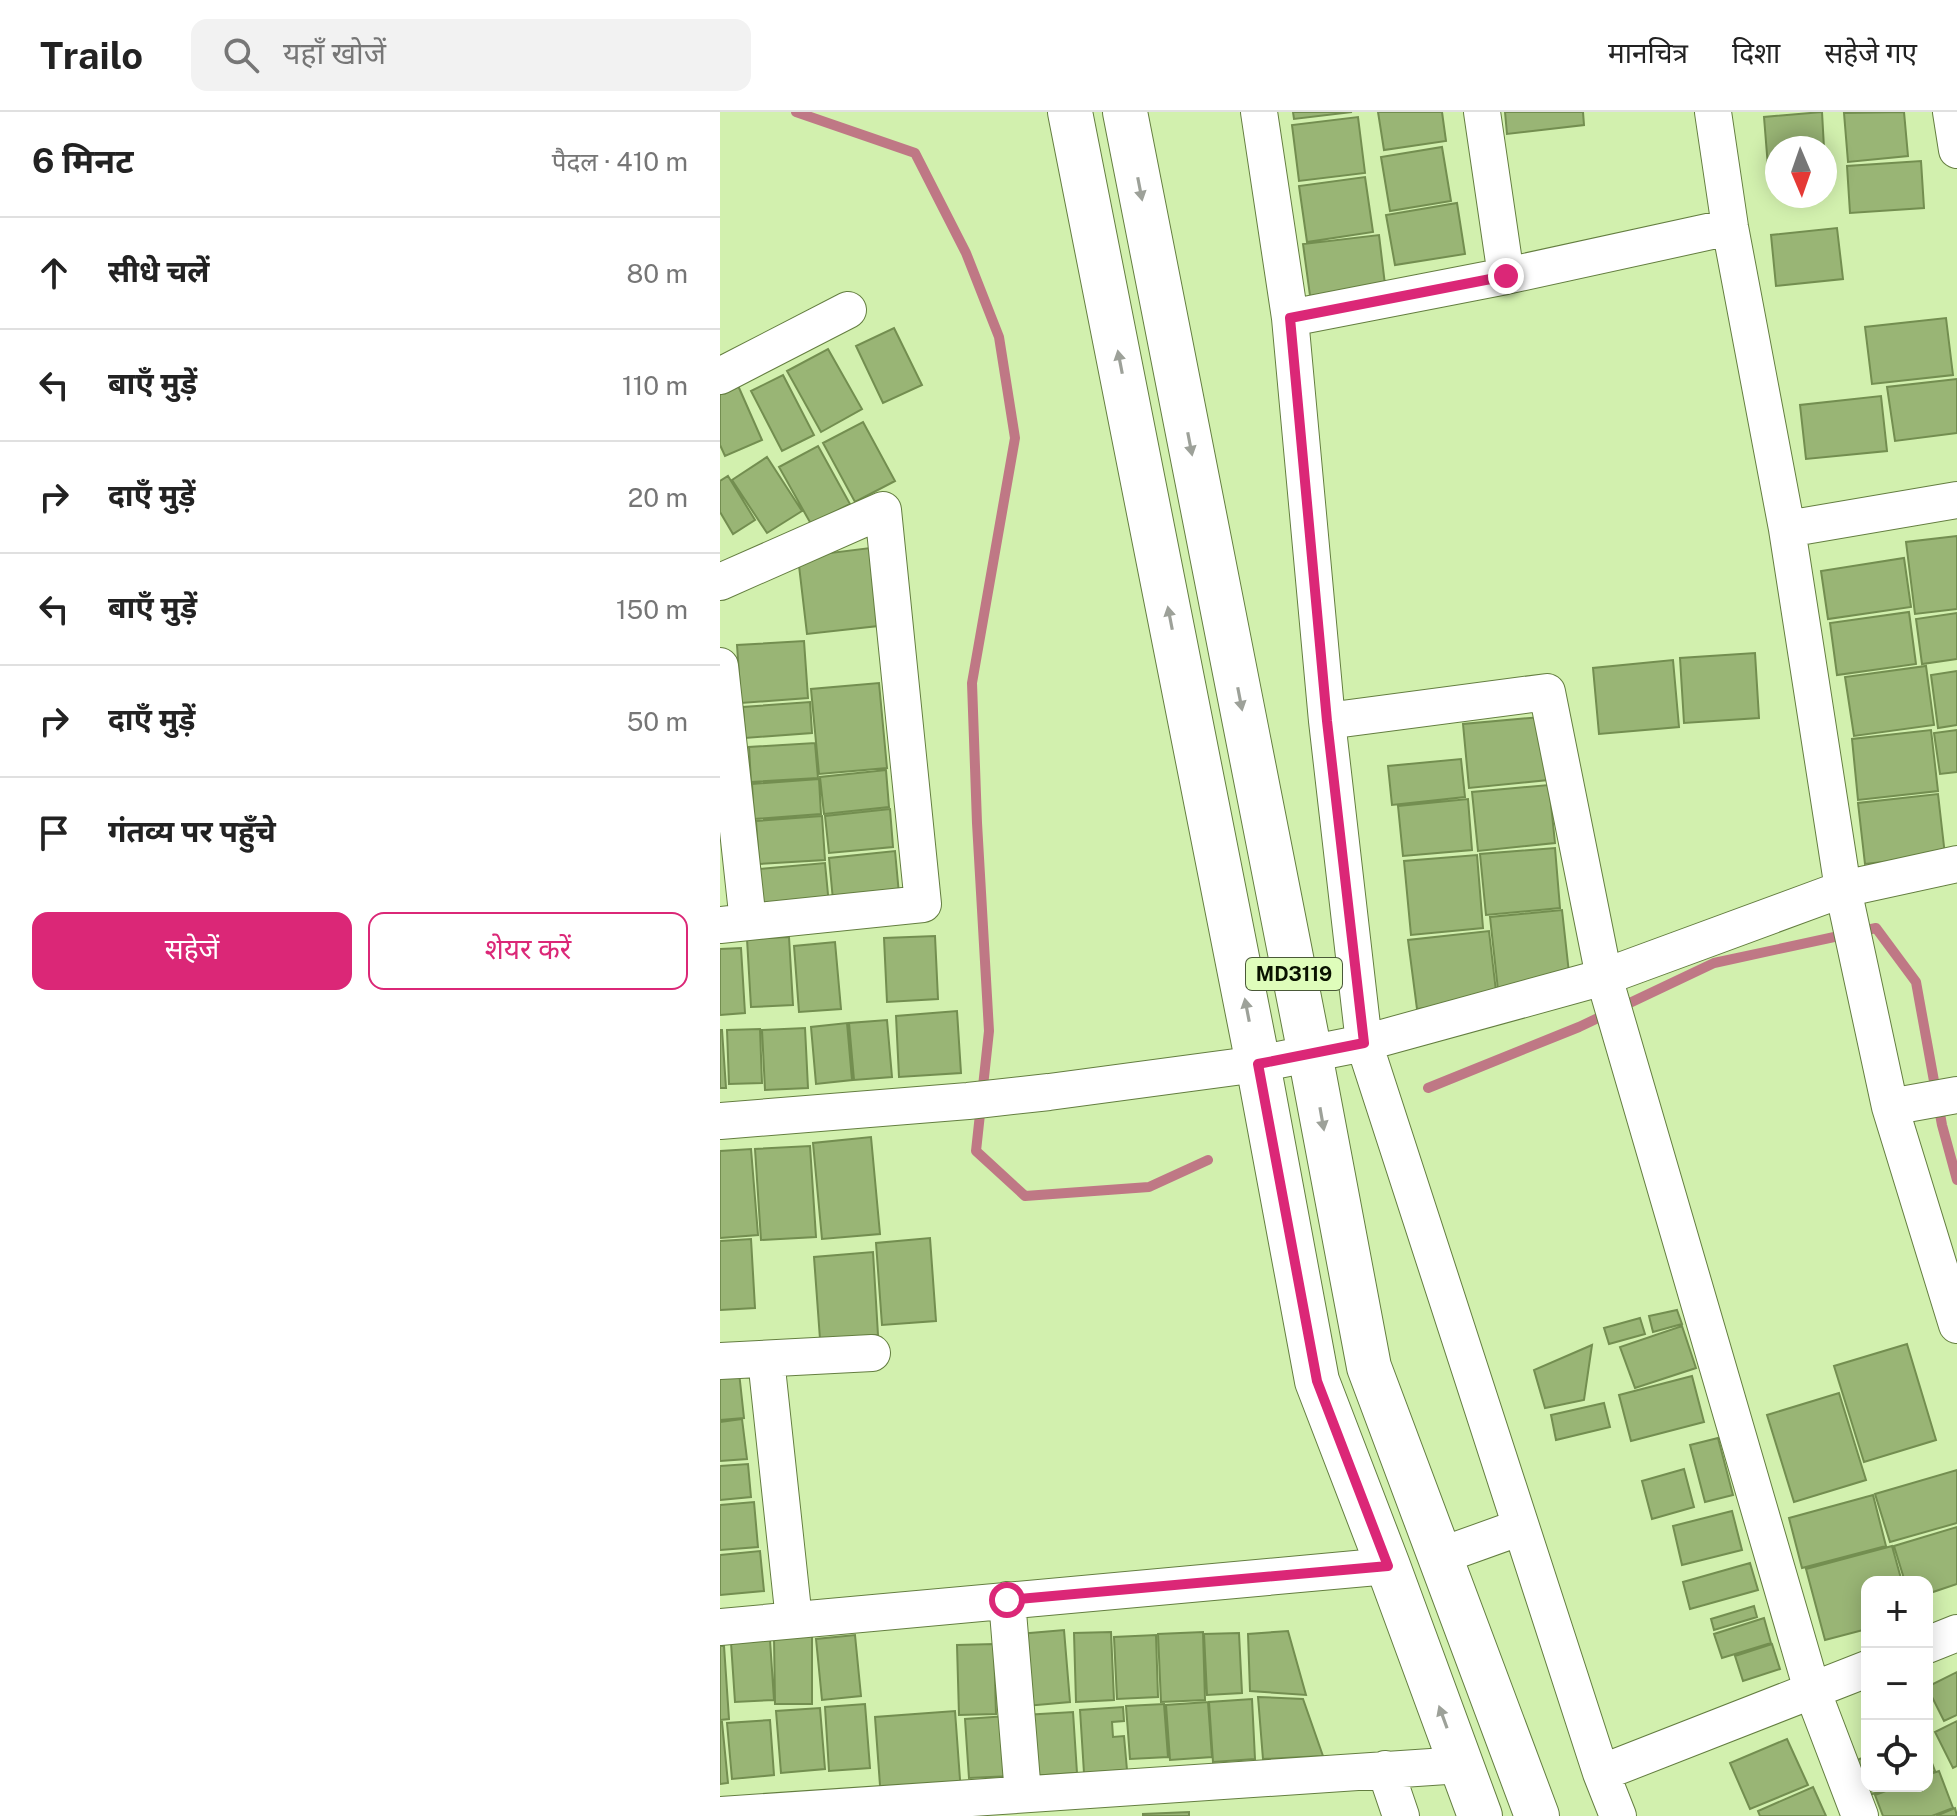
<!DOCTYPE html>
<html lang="hi">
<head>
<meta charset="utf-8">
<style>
  :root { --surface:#fff; --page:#f2f2f2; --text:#222; --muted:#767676; --line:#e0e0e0; --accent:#db2777 }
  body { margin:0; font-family:"Public Sans","Noto Sans Devanagari",sans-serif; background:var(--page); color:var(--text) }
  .controls { position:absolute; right:24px; bottom:24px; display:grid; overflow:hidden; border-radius:16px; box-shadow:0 4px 20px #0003 }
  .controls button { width:72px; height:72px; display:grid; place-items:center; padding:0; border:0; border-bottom:2px solid var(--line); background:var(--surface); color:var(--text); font:40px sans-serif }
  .compass { position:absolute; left:1045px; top:24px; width:72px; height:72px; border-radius:50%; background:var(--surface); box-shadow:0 4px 20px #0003; rotate:178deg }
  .stop { position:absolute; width:24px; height:24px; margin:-18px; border:6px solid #db2777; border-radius:50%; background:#fff }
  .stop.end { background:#db2777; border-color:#fff; box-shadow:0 2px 8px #0008 }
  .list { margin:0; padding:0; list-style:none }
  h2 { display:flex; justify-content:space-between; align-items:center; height:104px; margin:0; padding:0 32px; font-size:34px }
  h2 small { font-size:26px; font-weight:400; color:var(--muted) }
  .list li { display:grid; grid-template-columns:52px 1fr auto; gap:24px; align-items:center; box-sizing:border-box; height:112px; padding:0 32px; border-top:2px solid var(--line) }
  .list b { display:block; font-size:30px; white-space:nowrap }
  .list em { font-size:26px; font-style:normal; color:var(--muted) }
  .actions { display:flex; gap:16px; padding:24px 32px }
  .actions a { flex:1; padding:18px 0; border:2px solid var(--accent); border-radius:16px; text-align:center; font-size:28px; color:var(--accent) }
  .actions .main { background:var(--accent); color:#fff }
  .icon { flex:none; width:44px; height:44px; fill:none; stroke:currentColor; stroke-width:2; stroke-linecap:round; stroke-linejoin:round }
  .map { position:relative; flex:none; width:1237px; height:1704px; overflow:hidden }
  header { display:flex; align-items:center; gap:48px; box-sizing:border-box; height:112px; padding:0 40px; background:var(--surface); border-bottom:2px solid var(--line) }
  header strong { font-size:38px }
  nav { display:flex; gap:44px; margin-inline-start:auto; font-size:28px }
  .search { width:560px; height:72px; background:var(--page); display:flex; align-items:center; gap:20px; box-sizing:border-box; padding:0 28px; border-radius:16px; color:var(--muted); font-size:30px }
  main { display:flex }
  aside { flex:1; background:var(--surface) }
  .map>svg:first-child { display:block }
</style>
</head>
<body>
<header>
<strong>Trailo</strong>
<div class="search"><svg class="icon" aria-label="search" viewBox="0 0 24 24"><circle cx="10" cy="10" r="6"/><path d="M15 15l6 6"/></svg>यहाँ खोजें</div>
<nav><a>मानचित्र</a><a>दिशा</a><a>सहेजे गए</a></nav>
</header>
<main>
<aside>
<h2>6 मिनट<small>पैदल · 410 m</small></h2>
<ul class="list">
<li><svg class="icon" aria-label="ahead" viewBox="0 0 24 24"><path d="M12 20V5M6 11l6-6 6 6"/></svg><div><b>सीधे चलें</b></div><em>80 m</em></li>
<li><svg class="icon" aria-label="left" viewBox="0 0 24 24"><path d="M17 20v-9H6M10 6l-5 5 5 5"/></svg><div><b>बाएँ मुड़ें</b></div><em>110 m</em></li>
<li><svg class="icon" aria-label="right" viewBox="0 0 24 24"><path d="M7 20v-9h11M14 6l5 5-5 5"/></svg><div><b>दाएँ मुड़ें</b></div><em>20 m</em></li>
<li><svg class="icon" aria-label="left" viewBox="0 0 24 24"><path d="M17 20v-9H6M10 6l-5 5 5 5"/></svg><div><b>बाएँ मुड़ें</b></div><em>150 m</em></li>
<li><svg class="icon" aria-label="right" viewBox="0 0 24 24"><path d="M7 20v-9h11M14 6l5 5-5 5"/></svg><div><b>दाएँ मुड़ें</b></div><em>50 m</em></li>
<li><svg class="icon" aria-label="arrive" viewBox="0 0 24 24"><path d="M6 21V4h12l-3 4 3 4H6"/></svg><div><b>गंतव्य पर पहुँचे</b></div></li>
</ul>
<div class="actions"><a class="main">सहेजें</a><a>शेयर करें</a></div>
</aside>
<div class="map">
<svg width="1237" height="1704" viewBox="0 0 1237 1704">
  <rect width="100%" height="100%" fill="#d2f0ae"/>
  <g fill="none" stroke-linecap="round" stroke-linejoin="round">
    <path stroke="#bf7885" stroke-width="10" d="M76 0 195 41 246 141 279 225 295 326 252 571 257 711 269 919 256 1039 305 1084 429 1075 488 1048
      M708 976 859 915 994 851 1156 816 1196 870 1222 1013 1237 1068"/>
  </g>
  <path fill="#99b575" stroke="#738e50" stroke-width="2" d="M573 0H632L574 7Z
    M658 0H722L726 29 664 38Z
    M785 0H863L864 13 787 22Z
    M1102 0 1104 36H1057V54L1048 55 1044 5Z
    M1184 0 1188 44 1128 50 1124 1Z
    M638 5 645 61 579 69 572 13Z
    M722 35 731 89 670 99 661 45Z
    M1201 49 1204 96 1130 101 1127 54Z
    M645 65 653 120 587 130 579 74Z
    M737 91 745 142 675 153 666 103Z
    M1117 116 1123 167 1056 174 1051 123Z
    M659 123 666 181 591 191 583 132Z
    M1226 206 1233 263 1152 272 1145 215Z
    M174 216 202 273 163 291 136 234Z
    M108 237 142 297 101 320 67 259Z
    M63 263 94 323 62 339 31 279Z
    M1237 267V321L1175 329 1167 275Z
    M16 269 42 328 5 344 0 333V276Z
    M1161 284 1167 339 1086 347 1080 293Z
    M143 310 175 369 135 390 103 331Z
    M98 334 130 392 91 412 59 355Z
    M47 345 82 399 47 421 12 368Z
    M8 364 35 408 13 422 0 400V369Z
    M1237 424V497L1195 502 1186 430Z
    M158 435 167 513 87 522 78 445Z
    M1184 446 1191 495 1108 507 1101 459Z
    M1189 500 1196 552 1117 563 1110 511Z
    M1237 501V547L1202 552 1196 507Z
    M84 529 88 586 21 591 17 533Z
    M1035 541 1039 606 964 611 960 546Z
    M953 548 959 615 879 622 873 556Z
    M1206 554 1214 613 1134 624 1125 565Z
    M1237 559V613L1218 616 1211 563Z
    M159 571 167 656 99 662 91 577Z
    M90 590 92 621 25 626 23 595Z
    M821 605 828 668 749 676 743 612Z
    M1211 618 1218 679 1138 688 1132 627Z
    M1237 618V660L1220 662 1214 621Z
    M95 631 98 666 31 670 29 635Z
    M741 647 745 685 672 693 668 654Z
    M166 658 169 695 104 702 100 665Z
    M99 667 101 702 34 707 32 672Z
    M829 673 835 731 758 739 752 680Z
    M1218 682 1225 743 1145 752 1138 691Z
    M748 687 752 738 683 744 678 694Z
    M170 697 173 735 109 741 105 704Z
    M102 704 105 748 39 752 36 709Z
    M835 736 840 796 766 803 760 742Z
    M175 739 179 782 113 788 109 746Z
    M757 743 763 816 691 823 684 749Z
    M105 751 109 793 43 800 39 757Z
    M842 798 850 870 778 878 770 805Z
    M769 819 777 888 697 897 688 828Z
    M215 824 218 887 167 890 164 826Z
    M69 825 73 893 31 895 27 827Z
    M115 830 121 897 79 900 74 834Z
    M21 836 25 901 0 903V837Z
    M237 899 241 961 179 965 176 904Z
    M167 908 172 965 134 968 129 911Z
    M127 911 132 968 96 972 91 915Z
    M85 916 88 976 45 978 42 918Z
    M40 917 42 971 9 972 7 918Z
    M0 918H2L6 976H0Z
    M151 1025 160 1122 102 1127 93 1031Z
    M90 1034 96 1125 41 1128 35 1037Z
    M31 1037 38 1123 0 1126V1039Z
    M210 1126 216 1209 162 1213 156 1131Z
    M31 1127 35 1196 0 1198V1129Z
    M153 1140 158 1223 100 1227 94 1145Z
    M957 1198 962 1212 933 1220 929 1204Z
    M920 1206 925 1222 889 1232 884 1216Z
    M962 1214 976 1256 915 1276 900 1235Z
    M1187 1232 1216 1328 1144 1350 1114 1254Z
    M872 1233 864 1288 825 1296 814 1258Z
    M18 1251 24 1306 0 1308V1253Z
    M972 1264 984 1310 911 1329 899 1283Z
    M1119 1281 1146 1368 1074 1390 1047 1303Z
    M884 1291 890 1315 836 1328 831 1303Z
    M22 1307 27 1347 0 1349V1310Z
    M998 1326 1013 1383 985 1390 970 1333Z
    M28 1352 31 1385 0 1388V1354Z
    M964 1357 974 1395 932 1407 922 1369Z
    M1237 1358V1411L1170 1430 1155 1382Z
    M1153 1383 1166 1434 1082 1456 1069 1406Z
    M34 1390 38 1435 0 1438V1393Z
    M1012 1399 1022 1438 962 1453 953 1414Z
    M1237 1415V1472L1207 1482V1470H1185L1174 1434Z
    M1172 1434 1182 1470H1147V1517L1105 1528 1086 1457Z
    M40 1439 44 1479 0 1483V1443Z
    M1030 1451 1038 1478 970 1497 963 1470Z
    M1034 1494 1037 1505 994 1518 991 1507Z
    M1044 1506 1051 1531 1002 1546 994 1522Z
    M344 1518 350 1590 306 1594 299 1522Z
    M568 1519 586 1583 530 1579 528 1522Z
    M391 1520 394 1588 356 1590 354 1521Z
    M483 1520 485 1588 441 1590 438 1522Z
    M519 1521 522 1581 487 1583 484 1522Z
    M135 1523 141 1584 102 1588 96 1527Z
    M436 1523 438 1585 397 1587 394 1525Z
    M92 1524V1592H55L54 1525Z
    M50 1528 54 1588 15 1590 11 1531Z
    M274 1532 276 1602 239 1603 237 1533Z
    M1052 1532 1060 1557 1023 1569 1015 1544Z
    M0 1534H4L9 1607 0 1608Z
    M1237 1560V1603L1224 1609 1207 1575Z
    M538 1585 583 1587 603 1644 543 1647Z
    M532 1587 535 1647 493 1650 489 1590Z
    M488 1590 492 1645 450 1648 446 1593Z
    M145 1592 150 1656 109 1659 105 1595Z
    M444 1592 448 1645 410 1647 406 1594Z
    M403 1595 404 1609 392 1610 393 1625 404 1624 407 1658 364 1661 360 1598Z
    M100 1596 105 1657 61 1661 56 1599Z
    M235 1599 241 1681 161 1687 155 1605Z
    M353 1600 357 1661 309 1664 304 1603Z
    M287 1604 292 1664 249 1666 245 1607Z
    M50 1608 54 1663 12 1667 7 1611Z
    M1237 1609V1654L1233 1656 1215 1620Z
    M0 1610H2L8 1671 0 1672Z
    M1067 1627 1088 1673 1030 1697 1010 1651Z
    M1207 1638 1215 1659 1207 1662Z
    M1147 1644V1674H1174L1150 1683 1137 1648Z
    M1219 1659 1233 1696 1212 1704H1163L1155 1683 1179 1674H1207V1663Z
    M1093 1675 1106 1704H1040L1038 1699Z
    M1235 1696 1237 1704H1216Z
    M469 1700V1704H423V1702Z"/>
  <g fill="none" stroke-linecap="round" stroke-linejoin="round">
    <g stroke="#647e40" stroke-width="38">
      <path id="minor" d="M539 0 570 206 607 609 644 931 881 1661 898 1704
        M762 0 786 164
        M993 0 1010 115 1067 417 1123 777 1170 995 1237 1213
        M1231 0 1237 38
        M570 206 786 164 1010 115
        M0 264 128 198
        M1067 417 1237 388
        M0 470 163 398 203 792 0 813
        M0 554 28 810
        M607 609 827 580 884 865 1092 1578 1140 1704
        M1170 995 1237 983
        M0 1009 248 989 329 980 538 952 644 931 884 865 1123 777 1237 752
        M46 1247 74 1508
        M0 1249 152 1241
        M720 1444 801 1415
        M287 1488 303 1682
        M0 1515 668 1454
        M1207 1533 1237 1521
        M665 1657 681 1704
        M881 1661 1147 1557
        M0 1703 741 1653"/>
    </g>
    <g stroke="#647e40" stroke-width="46">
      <path id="major" d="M350 0 538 952 597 1269 668 1454 760 1704
        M405 0 590 942 649 1255 817 1704"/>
    </g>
    <use href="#minor" stroke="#fff" stroke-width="36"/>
    <use href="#major" stroke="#fff" stroke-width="44"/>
  </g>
  <defs><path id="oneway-solid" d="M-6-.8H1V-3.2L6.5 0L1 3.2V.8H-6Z" transform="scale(2)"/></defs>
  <g fill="#9da199">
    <use href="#oneway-solid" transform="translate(420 77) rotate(79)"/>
    <use href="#oneway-solid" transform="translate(400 250) rotate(-101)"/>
    <use href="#oneway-solid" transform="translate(470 332) rotate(79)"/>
    <use href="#oneway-solid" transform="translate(450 506) rotate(-101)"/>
    <use href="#oneway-solid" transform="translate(520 587) rotate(79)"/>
    <use href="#oneway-solid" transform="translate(527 898) rotate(-101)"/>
    <use href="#oneway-solid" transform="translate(602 1007) rotate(80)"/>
    <use href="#oneway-solid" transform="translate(723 1605) rotate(-110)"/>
  </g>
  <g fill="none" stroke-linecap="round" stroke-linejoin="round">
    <path stroke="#db2777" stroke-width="10" d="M287 1488 668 1454 597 1269 538 952 644 931 607 609 570 206 786 164"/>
  </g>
  <g text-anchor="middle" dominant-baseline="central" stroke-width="8" stroke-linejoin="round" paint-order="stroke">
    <rect fill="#dffdbb" stroke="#4a5938" stroke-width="2" x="526" y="846" width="96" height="32" rx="6"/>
    <g font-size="20" font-weight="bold" fill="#0a1300">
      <text x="574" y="862">MD3119</text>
    </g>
  </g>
</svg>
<div class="controls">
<button>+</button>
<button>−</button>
<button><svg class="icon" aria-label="locate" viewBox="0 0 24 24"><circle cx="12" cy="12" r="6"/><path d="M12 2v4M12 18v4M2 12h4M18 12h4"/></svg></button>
</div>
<svg class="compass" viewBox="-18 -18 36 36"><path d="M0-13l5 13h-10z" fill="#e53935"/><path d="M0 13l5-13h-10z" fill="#767676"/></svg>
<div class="stop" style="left:287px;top:1488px"></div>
<div class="stop end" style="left:786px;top:164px"></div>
</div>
</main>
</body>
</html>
